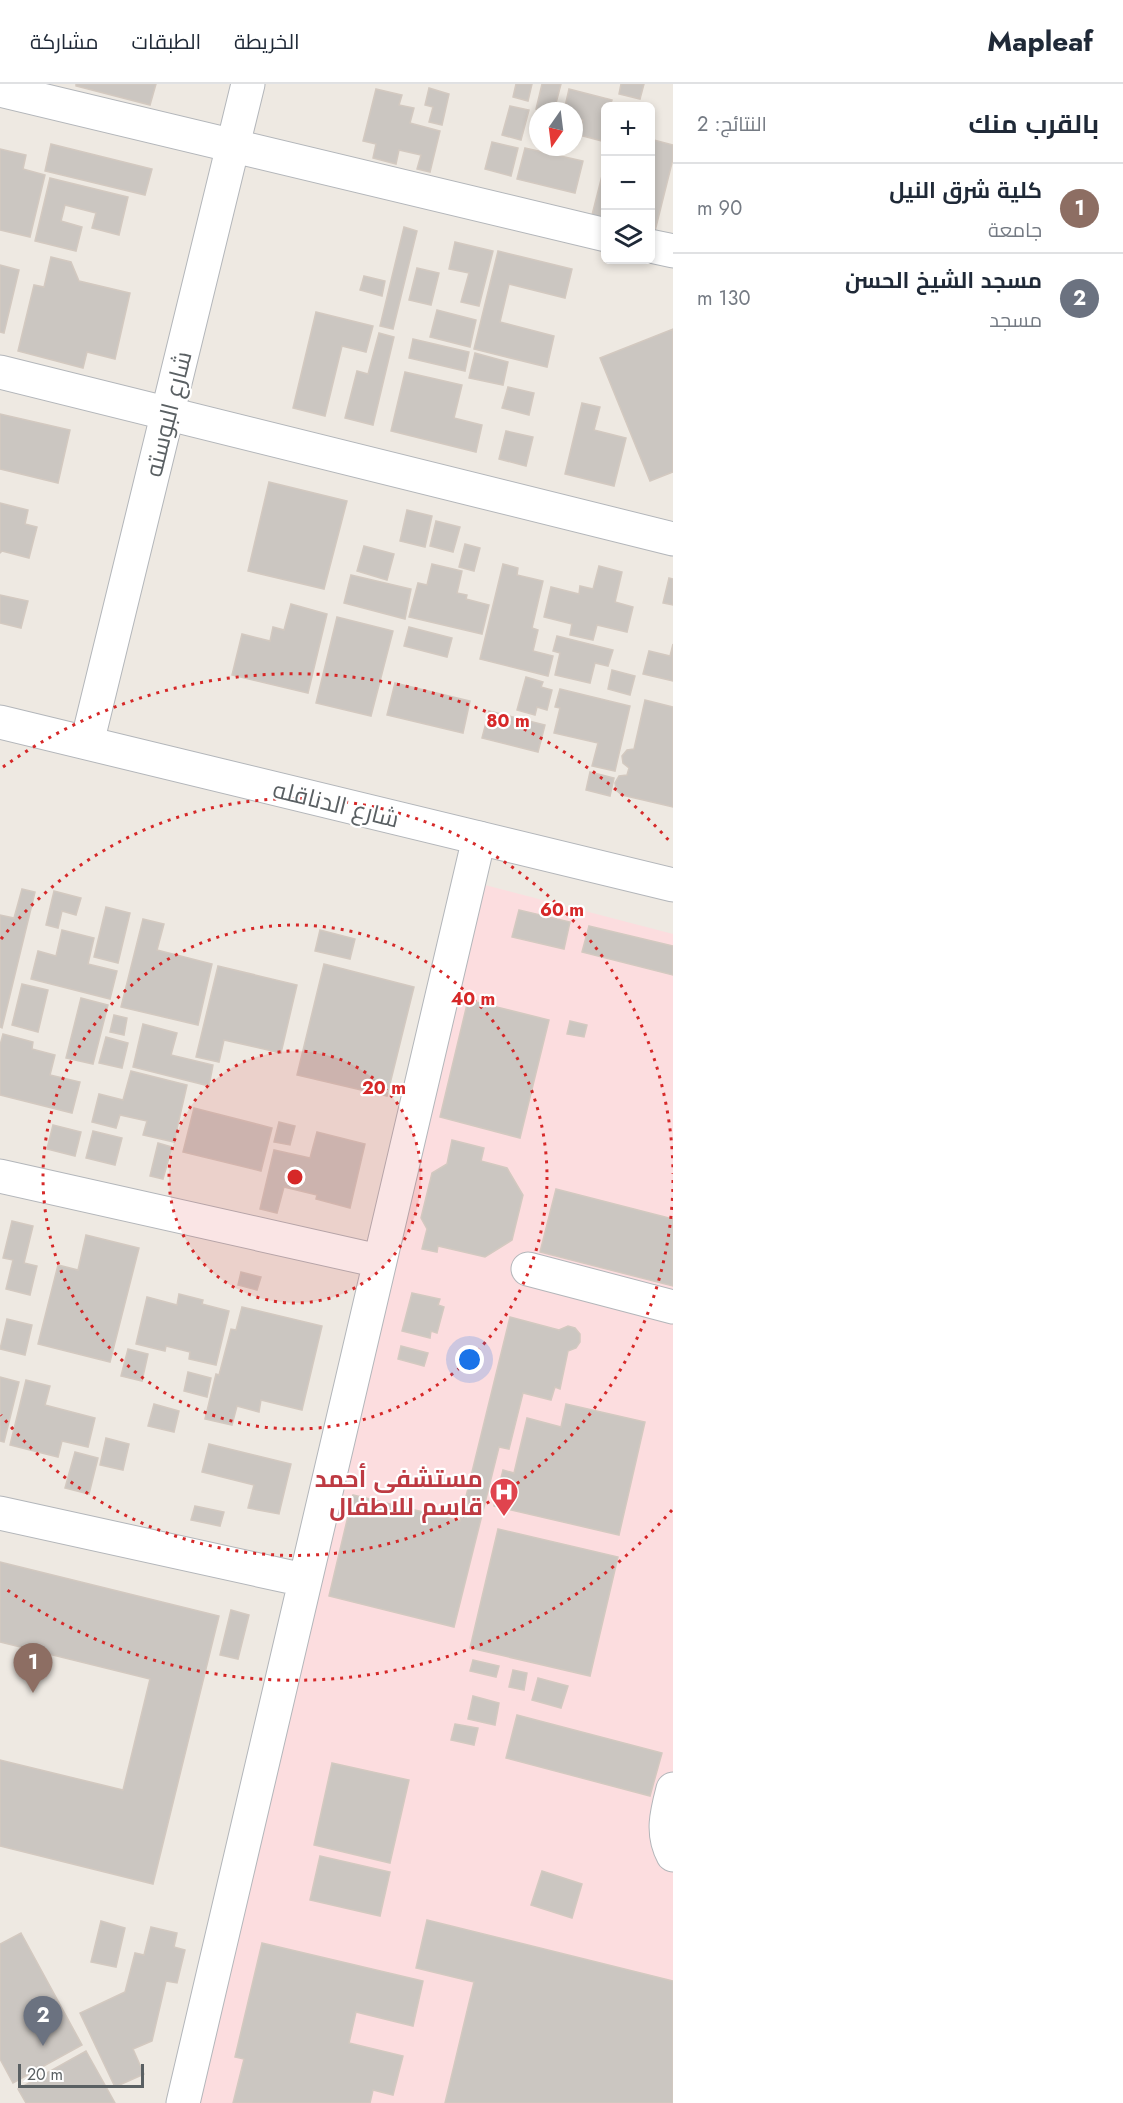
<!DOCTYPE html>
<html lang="ar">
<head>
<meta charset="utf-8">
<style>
  :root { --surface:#fff; --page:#f6f6f7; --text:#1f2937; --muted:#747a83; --line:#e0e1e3; --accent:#b45309 }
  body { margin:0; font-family:Jost,Cairo,sans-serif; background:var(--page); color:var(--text); direction:rtl }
  .controls { position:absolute; right:18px; top:18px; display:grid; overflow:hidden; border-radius:9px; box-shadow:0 3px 9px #0003 }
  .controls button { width:54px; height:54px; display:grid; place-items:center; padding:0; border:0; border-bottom:2px solid var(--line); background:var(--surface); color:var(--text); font:30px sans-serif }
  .compass { position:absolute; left:529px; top:18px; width:54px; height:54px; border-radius:50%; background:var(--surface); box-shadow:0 3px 9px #0003; rotate:194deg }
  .scale { position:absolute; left:18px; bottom:15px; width:126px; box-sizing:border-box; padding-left:6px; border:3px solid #5a6063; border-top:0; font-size:16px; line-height:21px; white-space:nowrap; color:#5a6063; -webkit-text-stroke:4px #fff; paint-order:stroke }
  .you { position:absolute; left:470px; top:1276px; width:21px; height:21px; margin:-15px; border:4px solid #fff; border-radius:50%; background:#1a73e8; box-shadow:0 0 0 9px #1a73e833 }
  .badge { display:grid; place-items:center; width:39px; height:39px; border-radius:50%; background:var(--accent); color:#fff; font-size:20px; font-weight:700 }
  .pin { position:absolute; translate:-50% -50px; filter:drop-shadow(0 2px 3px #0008) }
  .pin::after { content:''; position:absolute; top:32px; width:21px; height:18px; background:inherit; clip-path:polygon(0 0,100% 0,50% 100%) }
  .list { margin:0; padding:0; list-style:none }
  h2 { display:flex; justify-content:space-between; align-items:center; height:78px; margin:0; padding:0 24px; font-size:26px }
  h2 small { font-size:20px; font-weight:400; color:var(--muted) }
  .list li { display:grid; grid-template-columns:39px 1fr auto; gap:18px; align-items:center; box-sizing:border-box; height:90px; padding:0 24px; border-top:2px solid var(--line) }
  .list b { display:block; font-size:22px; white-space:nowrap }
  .list p { margin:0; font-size:20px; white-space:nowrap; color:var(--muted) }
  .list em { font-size:20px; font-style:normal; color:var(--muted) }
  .icon { flex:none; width:33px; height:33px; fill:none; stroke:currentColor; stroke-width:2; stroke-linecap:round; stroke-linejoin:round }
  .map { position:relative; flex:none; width:673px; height:2019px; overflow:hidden; direction:ltr }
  header { display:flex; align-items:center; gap:36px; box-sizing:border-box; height:84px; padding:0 30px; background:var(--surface); border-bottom:2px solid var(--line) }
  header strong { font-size:28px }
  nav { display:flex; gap:33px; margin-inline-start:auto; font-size:21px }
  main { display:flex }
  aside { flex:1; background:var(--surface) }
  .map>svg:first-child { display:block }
</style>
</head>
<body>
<header>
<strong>Mapleaf</strong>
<nav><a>الخريطة</a><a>الطبقات</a><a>مشاركة</a></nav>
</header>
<main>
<aside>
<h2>بالقرب منك<small>النتائج: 2</small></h2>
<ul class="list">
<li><span class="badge" style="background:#8d6e63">1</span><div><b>كلية شرق النيل</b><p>جامعة</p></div><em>90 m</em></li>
<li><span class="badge" style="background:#6b7280">2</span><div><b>مسجد الشيخ الحسن</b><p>مسجد</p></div><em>130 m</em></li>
</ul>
</aside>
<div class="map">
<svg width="673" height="2019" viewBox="0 0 673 2019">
  <rect width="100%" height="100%" fill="#eee9e2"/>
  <path fill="#fcdddf" d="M485 801 673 850V2019H195Z"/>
  <path fill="#cbc6c1" stroke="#d3c9c0" stroke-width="1.5" d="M76 0H156L150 21 76 2Z
    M516 0H532L528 17 513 13Z
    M542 0H561L554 27 536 25Z
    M621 0H644L640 15 619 10Z
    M429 4 449 10 442 41 429 38 433 23 425 21Z
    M376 5 402 11 399 21 414 24 410 39 440 47 430 88 417 85 421 71 399 66 396 80 373 74 376 60 363 57Z
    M569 5 612 16 610 22H606V44L602 57 579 51 583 36 574 34V27H564Z
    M510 22 529 26 521 56 502 51Z
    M650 55 673 61V75L655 147 650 146Z
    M492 58 518 64 511 92 485 85Z
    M51 60 152 85 145 111 45 87Z
    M525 64 583 77 575 109 517 95Z
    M0 65 26 71 23 85 45 91 30 153 0 146Z
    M606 76V135L592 131Z
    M50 94 128 113 119 151 92 144 96 129 65 121 61 137 82 143 76 167 35 157Z
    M404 143 417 147 393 245 380 242Z
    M455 158 493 167 479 222 461 218 469 189 449 185Z
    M498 167 572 185 565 214 509 200 500 238 554 252 547 283 474 265Z
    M51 173 71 178 79 197 130 209 115 275 87 268 83 284 18 267 34 201 44 203Z
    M0 181 19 186 4 249 0 248Z
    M417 184 439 189 431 221 409 216Z
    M364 192 385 197 382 212 360 206Z
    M437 226 476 236 470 263 430 253Z
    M316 228 373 242 366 268 342 262 325 332 293 324Z
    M673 245V388L650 397 600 274Z
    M379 249 394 253 373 341 345 334 357 287 368 290Z
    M413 255 469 268 465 287 409 274Z
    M475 269 508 278 503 301 469 294Z
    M405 288 462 301 454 334 482 341 476 368 391 347Z
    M508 303 534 309 529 331 502 324Z
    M582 319 600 323 594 346 626 354 614 402 565 390Z
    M0 330 70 346 58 399 0 385Z
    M506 347 533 353 526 382 499 375Z
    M269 398 347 417 324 505 248 487Z
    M0 419 28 426 25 440 37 443 29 474 2 467 0 469Z
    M407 426 432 432 425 463 400 457Z
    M436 437 460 443 453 468 430 462Z
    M465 460 480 464 474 487 459 483Z
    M364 462 394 470 387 496 357 487Z
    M432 480 462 487 457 509 467 511 466 515 489 521 482 550 409 533 418 499 427 501Z
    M503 480 518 484 517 491 543 497 532 544 538 546 533 567 553 572 548 592 480 575Z
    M599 482 622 488 615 518 633 523 627 548 597 541 593 556 570 551 572 540 544 533 551 503 579 510 580 502 593 505Z
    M351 491 411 505 405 535 344 519Z
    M669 494 673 495V521L663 519Z
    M0 511 28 517 21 544 0 539Z
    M291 520 327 530 308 609 232 591 242 550 270 557 273 543 284 546Z
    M337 533 393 547 371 632 316 619Z
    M409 543 452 554 447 573 404 562Z
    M557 552 613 566 608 582 595 579 590 599 555 591 560 569 553 567Z
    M673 560V597L643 590 649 567 670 572Z
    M612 586 635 592 630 611 608 605Z
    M526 593 543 598 541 603 552 606 547 626 537 623 535 631 517 626Z
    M395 599 470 617 463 649 387 631Z
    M560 605 630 622 615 687 592 682 598 659 554 649 560 624 555 623Z
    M645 616 673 623V723L622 711 616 706 615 699 619 692 627 691 629 684 623 679 622 672 627 666 634 665Z
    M489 627 545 641 538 668 482 654Z
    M590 688 614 694 610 712 586 706Z
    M22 805 35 808 2 944 0 943V831L14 834Z
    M54 807 81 814 76 831 62 827 58 844 46 841Z
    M106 823 130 829 118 879 94 873Z
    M519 826 570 838 564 865 512 853Z
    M143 835 164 840 157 866 212 880 198 941 121 923Z
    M589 842 673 862V891L582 868Z
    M62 846 94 854 88 880 117 887 110 915 31 895 38 867 56 872Z
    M320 846 355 855 350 875 315 867Z
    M324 880 414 903 387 1012 297 991Z
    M218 882 297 901 281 969 224 956 219 978 196 973Z
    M22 900 48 906 38 948 12 941Z
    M81 914 108 921 93 980 66 974Z
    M468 916 549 936 520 1054 440 1033Z
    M114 931 127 934 124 951 110 948Z
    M570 937 587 941 584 953 567 950Z
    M143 940 177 949 171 971 213 981 209 1002 133 983Z
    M3 950 33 958 32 965 55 971 50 991 80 998 72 1029 0 1011V961Z
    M106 953 128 959 122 984 99 979Z
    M131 987 187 1001 174 1058 143 1051 147 1037 120 1031 116 1044 92 1038 99 1010 123 1016Z
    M194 1024 272 1044 261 1087 183 1068Z
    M279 1038 295 1042 290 1061 274 1058Z
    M53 1041 81 1048 75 1072 47 1065Z
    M93 1047 122 1054 115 1081 86 1074Z
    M317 1048 365 1060 350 1124 316 1115 317 1111 284 1103 277 1129 260 1125 274 1066 310 1074Z
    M452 1056 484 1064 481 1077 507 1084 523 1111 512 1156 485 1173 438 1162 437 1168 422 1165 427 1145 421 1134 432 1089 447 1080Z
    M158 1059 172 1063 163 1095 150 1092Z
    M556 1105 673 1135V1202L540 1168Z
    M12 1137 33 1142 24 1179 37 1182 30 1211 6 1205 13 1176 3 1174Z
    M86 1151 139 1164 110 1278 38 1260 58 1181 78 1186Z
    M241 1188 261 1193 257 1206 238 1201Z
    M412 1209 440 1215 438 1221 444 1223 437 1249 431 1247 430 1254 402 1247Z
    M179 1210 203 1216 202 1220 229 1227 216 1281 189 1275 190 1268 166 1262 165 1267 136 1260 147 1213 177 1221Z
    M242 1223 322 1242 302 1326 261 1316 259 1328 237 1322 232 1341 205 1335 216 1290 219 1291 231 1245 236 1246Z
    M510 1233 559 1246 568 1242 575 1244 580 1250V1258L576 1264 568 1267 560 1305 555 1303 551 1316 523 1309 509 1365 499 1363 454 1543 329 1512 353 1411 460 1437Z
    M7 1235 32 1241 25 1271 0 1265Z
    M401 1262 428 1269 424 1282 398 1275Z
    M128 1265 148 1270 142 1297 121 1292Z
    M188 1288 211 1294 207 1313 184 1307Z
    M0 1293 19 1298 4 1358 0 1357Z
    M26 1296 50 1302 45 1321 95 1334 88 1363 62 1357 58 1373 10 1361Z
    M154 1320 179 1327 174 1348 148 1342Z
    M566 1320 645 1338 619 1451 494 1422 503 1386 514 1389 527 1334 561 1343Z
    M106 1354 129 1360 123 1386 100 1381Z
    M209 1360 291 1380 279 1430 248 1424 254 1401 202 1388Z
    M75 1368 98 1374 89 1410 65 1404Z
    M195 1422 224 1428 220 1442 191 1436Z
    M498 1445 618 1473 590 1592 470 1564Z
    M0 1478 219 1532 153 1800 0 1762V1676L123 1706 150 1595 0 1558Z
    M231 1526 249 1531 238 1575 220 1571Z
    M473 1576 499 1582 496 1593 470 1587Z
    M513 1586 527 1589 524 1606 509 1603Z
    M538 1594 568 1602 561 1624 532 1616Z
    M473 1612 499 1619 495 1641 468 1635Z
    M517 1631 662 1669 650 1712 506 1674Z
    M455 1640 478 1644 474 1661 451 1656Z
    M332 1679 409 1696 390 1779 314 1761Z
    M320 1772 390 1788 380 1832 310 1816Z
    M542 1787 582 1800 572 1834 531 1821Z
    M427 1836 673 1897V2019H445L474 1898 416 1884Z
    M101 1837 125 1844 116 1883 91 1878Z
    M151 1843 177 1849 174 1863 185 1866 177 1899 166 1897 152 1957 133 1965 144 1990 115 2003 80 1929 125 1908 135 1869 144 1871Z
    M21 1849 82 1961 13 1999 0 1975V1860Z
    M262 1859 423 1897 413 1942 356 1928 349 1959 403 1972 393 2011 373 2006 370 2019H233L244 1975 235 1973Z
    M86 1967 115 2019H26L18 2005Z"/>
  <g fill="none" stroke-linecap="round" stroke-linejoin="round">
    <g stroke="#b3b6ba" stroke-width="35">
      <path id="minor" d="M0 6 606 151
        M650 162 673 167
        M0 288 673 455
        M0 1092 379 1177
        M528 1185 673 1223
        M0 1429 304 1496
        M673 1705C667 1728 661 1749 673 1771
        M183 2019 479 754"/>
    </g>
    <g stroke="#b3b6ba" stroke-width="35">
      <path id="tertiary" d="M0 638 673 801
        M87 659 248 0"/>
    </g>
    <use href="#minor" stroke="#fff" stroke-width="33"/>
    <use href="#tertiary" stroke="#fff" stroke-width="33"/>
  </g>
  <circle cx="295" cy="1093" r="126" fill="#d62828" fill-opacity=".12"/>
  <g fill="none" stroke="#d62828" stroke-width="3" stroke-dasharray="3 6">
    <circle cx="295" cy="1093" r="126"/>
    <circle cx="295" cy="1093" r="252"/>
    <path d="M673 1096A378 378 0 0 1 1 1331M1 855A378 378 0 0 1 673 1090"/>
    <path d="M672 1426A503 503 0 0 1 3 1503M3 683A503 503 0 0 1 672 760"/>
  </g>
  <defs>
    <g id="hospital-pin" transform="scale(1.5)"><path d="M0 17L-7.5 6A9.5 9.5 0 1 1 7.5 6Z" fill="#e0444e" stroke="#fff"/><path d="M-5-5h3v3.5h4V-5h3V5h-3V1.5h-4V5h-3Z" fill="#fff"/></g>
  </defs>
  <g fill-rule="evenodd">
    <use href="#hospital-pin" x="504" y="1408"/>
  </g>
  <g text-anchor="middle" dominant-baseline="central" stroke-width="4.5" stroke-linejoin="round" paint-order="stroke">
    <g font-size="24" fill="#5a6063" stroke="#fff">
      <text transform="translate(168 330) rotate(-76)">شارع البوسته</text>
      <text transform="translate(336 720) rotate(14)">شارع الدناقله</text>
    </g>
    <g font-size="24" font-weight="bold" fill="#be3a42" stroke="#fff" text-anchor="end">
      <text x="483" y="1394">مستشفى أحمد<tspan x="483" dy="28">قاسم للاطفال</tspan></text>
    </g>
  </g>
  <circle cx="295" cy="1093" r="9" fill="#d62828" stroke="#fff" stroke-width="3"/>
  <g font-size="18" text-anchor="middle" font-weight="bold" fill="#d62828" stroke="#fff" stroke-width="4.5" stroke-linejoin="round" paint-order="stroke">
    <text x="508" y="643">80 m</text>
    <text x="562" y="832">60 m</text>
    <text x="473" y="921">40 m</text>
    <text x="384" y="1010">20 m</text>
  </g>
</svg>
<div class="controls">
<button>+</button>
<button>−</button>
<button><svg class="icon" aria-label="layers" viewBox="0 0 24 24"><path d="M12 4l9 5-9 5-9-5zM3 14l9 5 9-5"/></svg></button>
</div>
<svg class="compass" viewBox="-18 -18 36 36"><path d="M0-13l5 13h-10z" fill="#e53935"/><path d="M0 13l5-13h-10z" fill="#747a83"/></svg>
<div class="scale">20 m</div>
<div class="you"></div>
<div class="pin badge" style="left:33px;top:1609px;background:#8d6e63">1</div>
<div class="pin badge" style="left:43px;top:1962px;background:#6b7280">2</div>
</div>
</main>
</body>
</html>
